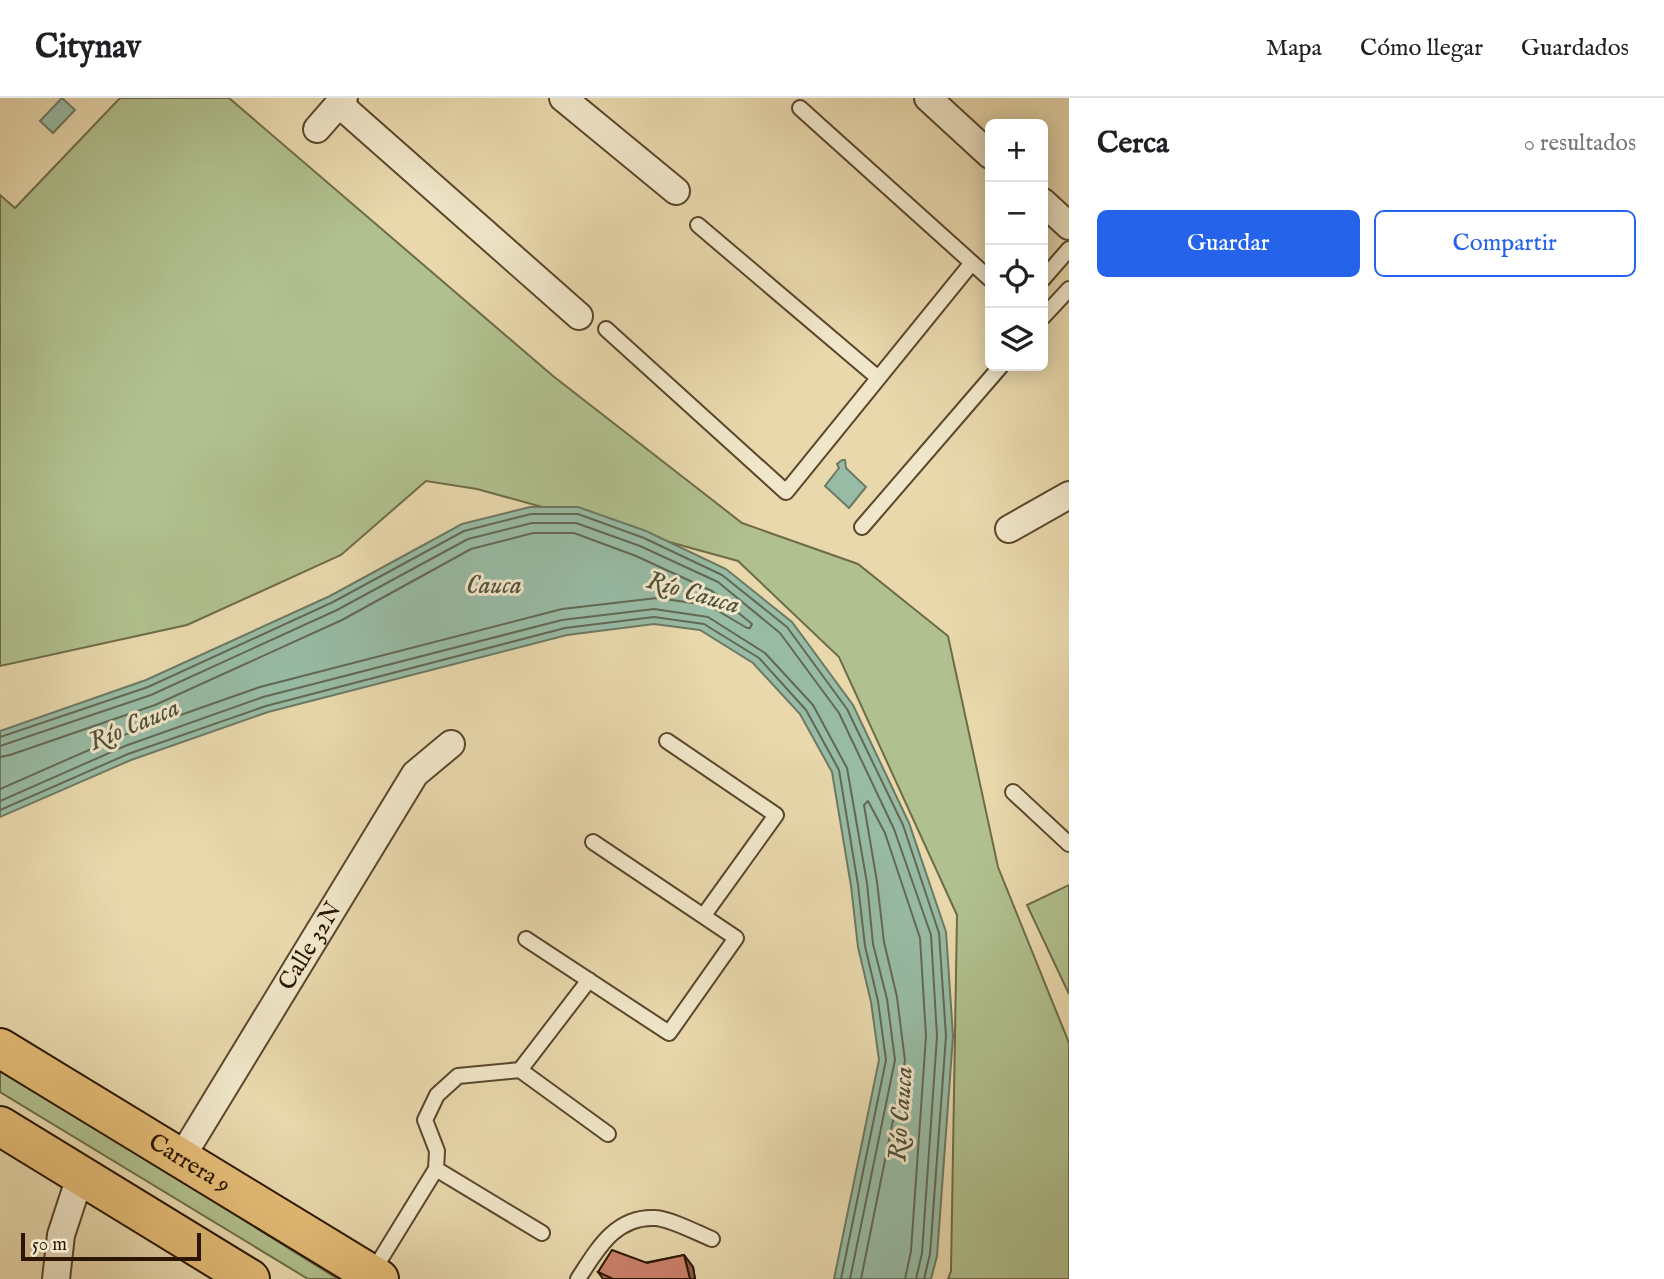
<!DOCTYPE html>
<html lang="es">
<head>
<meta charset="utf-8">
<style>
  :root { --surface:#fff; --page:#f6f6f6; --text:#202124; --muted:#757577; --line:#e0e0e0; --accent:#2563eb }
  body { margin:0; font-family:"IM FELL English",serif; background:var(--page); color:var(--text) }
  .controls { position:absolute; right:21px; top:21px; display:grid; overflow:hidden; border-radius:10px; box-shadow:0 4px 18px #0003 }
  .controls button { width:63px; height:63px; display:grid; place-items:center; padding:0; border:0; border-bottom:2px solid var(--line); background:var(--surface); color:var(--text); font:35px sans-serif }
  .scale { position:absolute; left:21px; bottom:18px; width:180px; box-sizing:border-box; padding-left:7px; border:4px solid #2b1701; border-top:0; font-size:19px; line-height:24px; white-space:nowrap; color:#2b1701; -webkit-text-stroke:5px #f0e6c9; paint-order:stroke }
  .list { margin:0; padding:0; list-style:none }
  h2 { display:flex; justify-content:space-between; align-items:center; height:91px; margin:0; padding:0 28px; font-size:30px }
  h2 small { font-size:23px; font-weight:400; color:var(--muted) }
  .actions { display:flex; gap:14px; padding:21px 28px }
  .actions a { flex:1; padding:16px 0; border:2px solid var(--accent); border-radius:10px; text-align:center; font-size:24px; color:var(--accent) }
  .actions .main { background:var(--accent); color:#fff }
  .icon { flex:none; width:38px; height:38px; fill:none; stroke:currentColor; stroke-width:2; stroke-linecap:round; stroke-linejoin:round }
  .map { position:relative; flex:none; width:1069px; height:1181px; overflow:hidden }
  header { display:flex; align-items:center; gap:42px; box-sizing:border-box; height:98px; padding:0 35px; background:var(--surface); border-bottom:2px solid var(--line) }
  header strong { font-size:33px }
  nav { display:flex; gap:38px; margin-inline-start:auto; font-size:24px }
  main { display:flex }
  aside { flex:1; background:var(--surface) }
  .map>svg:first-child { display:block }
</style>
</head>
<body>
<header>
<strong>Citynav</strong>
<nav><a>Mapa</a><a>Cómo llegar</a><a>Guardados</a></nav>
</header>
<main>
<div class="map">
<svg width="1069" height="1181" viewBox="0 0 1069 1181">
  <rect width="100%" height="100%" fill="#e8d8ac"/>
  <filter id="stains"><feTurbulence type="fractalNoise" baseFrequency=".00286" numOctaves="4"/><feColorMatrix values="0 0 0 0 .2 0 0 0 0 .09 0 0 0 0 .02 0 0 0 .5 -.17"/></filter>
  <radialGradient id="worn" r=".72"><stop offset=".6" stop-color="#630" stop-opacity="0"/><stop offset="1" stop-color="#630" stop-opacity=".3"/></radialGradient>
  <path fill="#b0c08e" stroke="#6e6c48" stroke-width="2" d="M120 0H229L553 278 742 425 858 466 948 538 998 769 1069 945V1181H948L951 1173 957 817 839 559 738 463 477 391 426 383 341 457 187 527 0 568V97L15 110Z
    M1069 787V896L1027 807Z
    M0 970 338 1181H308L0 994Z"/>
  <path fill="#98bba5" stroke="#6c7963" stroke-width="2" d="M62 0 75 12 53 35 40 23Z
    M842 362H845L846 370 866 389 849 410 825 388 839 370 837 366Z
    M530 409H578L646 433 726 471 792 524 853 607 909 725 946 834 953 938 937 1158 931 1181H834L879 962 871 904 858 849 851 788 832 674 800 616 753 565 700 532 654 526 567 537 268 614 131 662 0 719V633L146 582 330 498 462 426Z"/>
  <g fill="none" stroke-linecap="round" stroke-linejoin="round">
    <path stroke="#626953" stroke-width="2" d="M0 639 148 589 333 504 464 433 531 416H578L644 440 722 477 787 529 847 611 903 727 939 835 946 938 930 1156 924 1181
      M0 648 151 597 337 512 468 441 532 425H576L640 448 718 484 780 535 839 615 894 731 931 837 937 938 922 1155 916 1181
      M0 659 10 657 155 607 342 522 471 451 533 435H574L636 458 712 493 752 526 750 530H747L708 507 657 500 562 511 260 589 121 638 0 691
      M0 703 125 648 263 599 562 522 654 511 708 519 765 555 813 607 847 670 867 785 873 846 887 901 895 962 850 1181
      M0 712 128 656 266 608 565 530 654 519 704 526 759 560 806 612 839 672 858 787 865 848 878 903 886 962 841 1181
      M861 1181 905 963 897 899 884 844 877 784 864 707 868 703 885 735 920 840 926 938 911 1153 905 1181"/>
    <g stroke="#5a472c" stroke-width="18">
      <path id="service" d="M800 10 990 181
        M698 127 877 279
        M1043 181 1069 151
        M1043 219 1069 191
        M606 231 786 394 971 166
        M862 429 1001 268
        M667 643 776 717 704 817
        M1013 694 1069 746
        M526 841 669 935 736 840 593 744
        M520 972 608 1036
        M436 1071 542 1135
        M372 1175 436 1071 437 1053 425 1022 437 997 458 978 520 972 589 882
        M578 1181C597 1152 615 1118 655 1120 671 1121 697 1135 712 1141"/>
    </g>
    <g stroke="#5a472c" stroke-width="30">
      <g id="minor">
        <path d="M563 0 676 93"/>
        <path d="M928 0 990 57"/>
        <path d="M339 6 579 218"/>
        <path d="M317 31 344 0"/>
        <path d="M1043 104 1069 128"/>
        <path d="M1009 431 1069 397"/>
        <path id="s1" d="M181 1060 415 676 451 646"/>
        <path d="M56 1181 61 1137 80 1079"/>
      </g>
    </g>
    <g stroke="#2b1701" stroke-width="42">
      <g id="primary">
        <path id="s2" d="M0 950 379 1181"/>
        <path d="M0 1028 250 1181"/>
      </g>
    </g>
    <use href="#service" stroke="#f0e6c9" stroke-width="14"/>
    <use href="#minor" stroke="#f0e6c9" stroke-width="26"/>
    <use href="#primary" stroke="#e4bc76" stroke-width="38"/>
  </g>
  <path fill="#af6f5c" stroke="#2b1701" stroke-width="2" d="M684 1157 693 1169 695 1181H603L598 1174Z"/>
  <path fill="#8f5a4b" stroke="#2b1701" stroke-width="2" d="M684 1157 693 1169 695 1181H690Z"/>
  <path fill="#cc816b" stroke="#2b1701" stroke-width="2" d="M612 1152 647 1165 684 1157 690 1181H613L598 1174Z"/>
  <g text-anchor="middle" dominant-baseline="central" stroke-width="6" stroke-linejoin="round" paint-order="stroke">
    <g font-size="24" fill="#2b1701" stroke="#f0e6c9">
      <text stroke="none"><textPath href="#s1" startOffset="248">Calle 32N</textPath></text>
      <text stroke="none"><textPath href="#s2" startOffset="222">Carrera 9</textPath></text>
    </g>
    <g font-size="26" font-style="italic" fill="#51503a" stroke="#f0e6c9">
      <text x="494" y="487">Cauca</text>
      <text transform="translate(693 495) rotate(16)">Río Cauca</text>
      <text transform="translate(134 627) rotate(-23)">Río Cauca</text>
      <text transform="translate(901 1016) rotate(-86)">Río Cauca</text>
    </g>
  </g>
  <rect width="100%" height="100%" filter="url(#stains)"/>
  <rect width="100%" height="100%" fill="url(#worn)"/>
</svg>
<div class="controls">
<button>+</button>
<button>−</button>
<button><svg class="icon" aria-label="locate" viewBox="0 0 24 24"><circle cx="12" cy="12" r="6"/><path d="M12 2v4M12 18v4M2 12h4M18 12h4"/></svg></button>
<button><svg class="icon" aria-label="layers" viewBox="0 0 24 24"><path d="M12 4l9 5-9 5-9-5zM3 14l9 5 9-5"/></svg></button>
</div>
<div class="scale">50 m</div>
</div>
<aside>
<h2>Cerca<small>0 resultados</small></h2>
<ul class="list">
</ul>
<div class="actions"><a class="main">Guardar</a><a>Compartir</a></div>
</aside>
</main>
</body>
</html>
